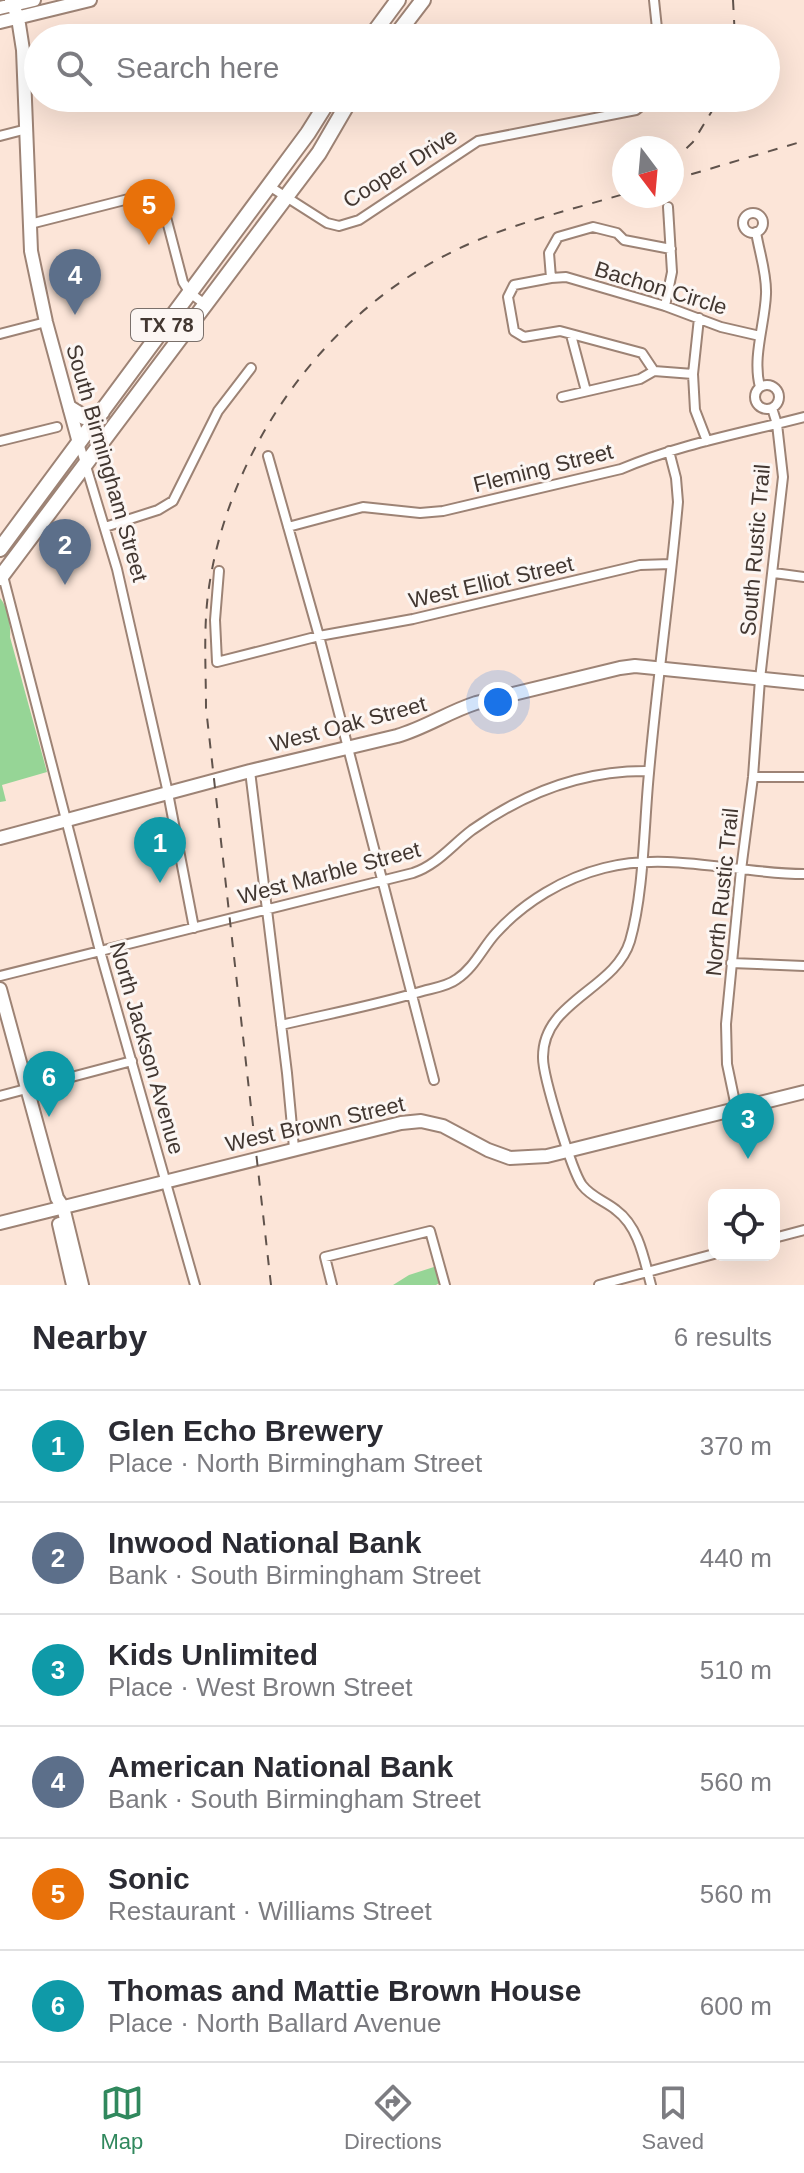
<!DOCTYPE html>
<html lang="en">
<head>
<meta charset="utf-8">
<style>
  :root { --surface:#fff; --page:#f2f2f3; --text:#2b2b33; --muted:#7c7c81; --line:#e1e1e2; --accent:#30885d }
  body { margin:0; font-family:Arial,sans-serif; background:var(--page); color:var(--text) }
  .controls { position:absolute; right:24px; bottom:24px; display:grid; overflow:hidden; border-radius:16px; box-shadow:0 8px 32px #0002 }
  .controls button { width:72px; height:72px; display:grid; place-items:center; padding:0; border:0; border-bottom:2px solid var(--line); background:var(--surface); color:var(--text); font:40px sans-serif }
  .compass { position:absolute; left:612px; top:136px; width:72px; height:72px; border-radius:50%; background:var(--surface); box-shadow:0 8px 32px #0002; rotate:164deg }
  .you { position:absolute; left:498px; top:702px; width:28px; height:28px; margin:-20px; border:6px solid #fff; border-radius:50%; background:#1a73e8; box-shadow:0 0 0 12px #1a73e833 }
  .badge { display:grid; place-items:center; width:52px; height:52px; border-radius:50%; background:var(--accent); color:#fff; font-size:26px; font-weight:700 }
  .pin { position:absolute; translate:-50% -66px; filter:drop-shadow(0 2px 4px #0008) }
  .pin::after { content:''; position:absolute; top:42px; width:28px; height:24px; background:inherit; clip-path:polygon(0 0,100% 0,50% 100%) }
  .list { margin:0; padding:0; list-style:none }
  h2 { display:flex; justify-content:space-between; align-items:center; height:104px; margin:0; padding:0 32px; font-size:34px }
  h2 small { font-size:26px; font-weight:400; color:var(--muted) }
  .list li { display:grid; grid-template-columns:52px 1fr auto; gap:24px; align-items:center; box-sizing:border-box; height:112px; padding:0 32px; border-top:2px solid var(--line) }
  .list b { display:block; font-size:30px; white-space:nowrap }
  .list p { margin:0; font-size:26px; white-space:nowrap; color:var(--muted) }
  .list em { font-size:26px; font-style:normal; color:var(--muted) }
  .icon { flex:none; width:44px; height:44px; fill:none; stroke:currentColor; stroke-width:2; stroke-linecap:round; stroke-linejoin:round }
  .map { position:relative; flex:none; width:804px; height:1285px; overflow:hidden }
  .search { position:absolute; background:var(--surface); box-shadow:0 8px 32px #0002; left:24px; right:24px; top:24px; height:88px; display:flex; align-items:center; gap:20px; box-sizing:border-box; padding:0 28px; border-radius:44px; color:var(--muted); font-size:30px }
  .sheet { height:776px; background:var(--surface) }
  nav { display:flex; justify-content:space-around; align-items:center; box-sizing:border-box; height:112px; border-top:2px solid var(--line); background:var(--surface); font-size:22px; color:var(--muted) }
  nav a { display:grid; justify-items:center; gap:4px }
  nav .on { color:var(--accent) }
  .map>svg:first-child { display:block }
</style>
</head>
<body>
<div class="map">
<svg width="804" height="1285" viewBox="0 0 804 1285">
  <rect width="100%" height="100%" fill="#fce5d8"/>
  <path fill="#96d596" d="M0 598C8 607 11 625 10 637L47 772 2 785 6 801 0 802Z
    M437 1266 441 1282 436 1285H393L409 1275Z"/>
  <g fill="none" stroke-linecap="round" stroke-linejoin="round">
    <g stroke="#9d8375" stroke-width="12">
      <path id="street" d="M654 0 658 38
        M0 136 27 129
        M269 186 327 223 339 226 359 220 478 141 636 110 651 98
        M743 223a10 10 0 1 1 20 0a10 10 0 1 1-20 0Z
        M30 224 156 192 161 198 183 282 190 293 206 305
        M756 232C759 251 767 274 766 294 765 324 752 357 760 387
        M551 278 566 277 665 306 721 327 760 336
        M665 306 672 272 668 207
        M699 318 693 374 695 410 707 441
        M0 334 46 322
        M571 335 586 391
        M654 371 642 353 560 331 524 337 514 331 508 297 514 285 551 278 549 253 558 237 593 227 617 233 624 240 671 249
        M654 371 693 374
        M755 397a12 12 0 1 1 24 0a12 12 0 1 1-24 0Z
        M562 397 640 379 654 371
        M0 441 57 427
        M79 443 117 569 168 793 194 928
        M268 456 319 636 434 1080
        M105 527 158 510 173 501 218 411 251 368
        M288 527 363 507 420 513 443 511 621 469C680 444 743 433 804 417
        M219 571 215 620 217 662 319 636 413 619 640 565 671 564
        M774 573 804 577
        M3 576 100 951 195 1285
        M250 771 287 1073 294 1148
        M753 777H804
        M731 963 804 966
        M0 976 413 873C437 865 452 845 472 830 524 793 584 770 649 771
        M281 1025C328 1014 376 1005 423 991 434 988 448 986 457 979 474 968 483 947 496 933 524 902 564 878 604 868 669 851 738 874 804 874
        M0 1096 132 1061
        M736 1107 727 1064 726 1024 741 870 753 777 760 679 783 477 777 424 772 408
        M774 1238 804 1230
        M332 1285 325 1257 430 1231 445 1285
        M599 1285 714 1254
        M651 1285C644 1259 639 1227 616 1210 605 1201 591 1197 582 1185 572 1171 543 1077 543 1058 542 1001 615 990 630 941 644 893 644 823 649 773 657 682 670 592 678 502L676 478 669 451"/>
    </g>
    <g stroke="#9d8375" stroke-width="16">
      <path id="secondary" d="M11 0 18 18 23 50 31 251 46 322 79 443
        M0 8 34 0
        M0 22 90 0
        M0 838 250 771 397 736C425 728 448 712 476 703L620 668 635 666 804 683
        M0 989 57 1198 63 1207 82 1285
        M0 1223 401 1123 421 1121 443 1126 488 1150 510 1158 547 1156 804 1092
        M59 1224 73 1285"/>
    </g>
    <g stroke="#9d8375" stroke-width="18">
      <path id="primary" d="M370 38 398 0
        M394 38 423 0
        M71 409 84 417 102 412
        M0 549 308 133 330 98
        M0 578 319 153 351 98"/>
    </g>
    <use href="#street" stroke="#fff" stroke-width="8"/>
    <use href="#secondary" stroke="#fff" stroke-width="12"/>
    <use href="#primary" stroke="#fff" stroke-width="14"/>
    <path stroke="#60534c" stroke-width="2" stroke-dasharray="10 10" stroke-linecap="butt" d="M733 0 735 38
      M672 162 693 142 720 98
      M672 180 804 141
      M271 1285 206 708C206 668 203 627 209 587 230 447 325 314 452 252 505 225 567 211 624 194"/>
  </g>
  <g text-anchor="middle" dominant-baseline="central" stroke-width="6" stroke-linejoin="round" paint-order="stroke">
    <rect fill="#fcf6f3" stroke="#7a706b" stroke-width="2" x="131" y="309" width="72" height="32" rx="6"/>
    <g font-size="20" font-weight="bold" fill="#423731">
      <text x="167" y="325">TX 78</text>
    </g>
    <g font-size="22" fill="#423731" stroke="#fcf6f3">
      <text transform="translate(400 168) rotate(-32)">Cooper Drive</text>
      <text transform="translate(661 288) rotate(17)">Bachon Circle</text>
      <text transform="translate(107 463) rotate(74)">South Birmingham Street</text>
      <text transform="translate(543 468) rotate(-14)">Fleming Street</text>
      <text transform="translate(755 550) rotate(-85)">South Rustic Trail</text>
      <text transform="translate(491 582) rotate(-13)">West Elliot Street</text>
      <text transform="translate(348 724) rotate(-15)">West Oak Street</text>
      <text transform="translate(329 873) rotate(-15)">West Marble Street</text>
      <text transform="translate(722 892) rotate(-84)">North Rustic Trail</text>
      <text transform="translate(147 1048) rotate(74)">North Jackson Avenue</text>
      <text transform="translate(315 1124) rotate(-13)">West Brown Street</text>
    </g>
  </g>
</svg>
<div class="controls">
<button><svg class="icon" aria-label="locate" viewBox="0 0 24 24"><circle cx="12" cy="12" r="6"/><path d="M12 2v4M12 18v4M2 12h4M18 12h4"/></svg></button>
</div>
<svg class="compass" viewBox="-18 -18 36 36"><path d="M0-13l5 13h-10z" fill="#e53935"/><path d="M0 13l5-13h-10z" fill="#7c7c81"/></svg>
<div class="you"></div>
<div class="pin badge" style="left:160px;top:883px;background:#0f9aa8">1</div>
<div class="pin badge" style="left:65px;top:585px;background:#5c6f8a">2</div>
<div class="pin badge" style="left:748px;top:1159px;background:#0f9aa8">3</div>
<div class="pin badge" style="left:75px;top:315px;background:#5c6f8a">4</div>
<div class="pin badge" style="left:149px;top:245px;background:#e8710a">5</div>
<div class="pin badge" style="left:49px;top:1117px;background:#0f9aa8">6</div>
<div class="search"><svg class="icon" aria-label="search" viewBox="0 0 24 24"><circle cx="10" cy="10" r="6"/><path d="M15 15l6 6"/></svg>Search here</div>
</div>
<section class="sheet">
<h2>Nearby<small>6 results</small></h2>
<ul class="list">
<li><span class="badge" style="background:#0f9aa8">1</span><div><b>Glen Echo Brewery</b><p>Place · North Birmingham Street</p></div><em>370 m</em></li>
<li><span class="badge" style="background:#5c6f8a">2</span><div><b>Inwood National Bank</b><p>Bank · South Birmingham Street</p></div><em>440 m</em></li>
<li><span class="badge" style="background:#0f9aa8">3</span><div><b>Kids Unlimited</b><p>Place · West Brown Street</p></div><em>510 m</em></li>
<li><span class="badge" style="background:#5c6f8a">4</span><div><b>American National Bank</b><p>Bank · South Birmingham Street</p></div><em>560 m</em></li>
<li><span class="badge" style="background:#e8710a">5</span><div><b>Sonic</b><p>Restaurant · Williams Street</p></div><em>560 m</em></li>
<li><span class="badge" style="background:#0f9aa8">6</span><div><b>Thomas and Mattie Brown House</b><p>Place · North Ballard Avenue</p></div><em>600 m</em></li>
</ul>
</section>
<nav>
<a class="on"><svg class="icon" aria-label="map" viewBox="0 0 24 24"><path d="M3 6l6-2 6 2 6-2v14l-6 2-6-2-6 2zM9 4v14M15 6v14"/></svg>Map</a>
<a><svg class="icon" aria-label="directions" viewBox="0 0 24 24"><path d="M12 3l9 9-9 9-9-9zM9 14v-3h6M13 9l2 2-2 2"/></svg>Directions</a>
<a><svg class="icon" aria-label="saved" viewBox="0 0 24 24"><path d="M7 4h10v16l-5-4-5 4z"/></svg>Saved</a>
</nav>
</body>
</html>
